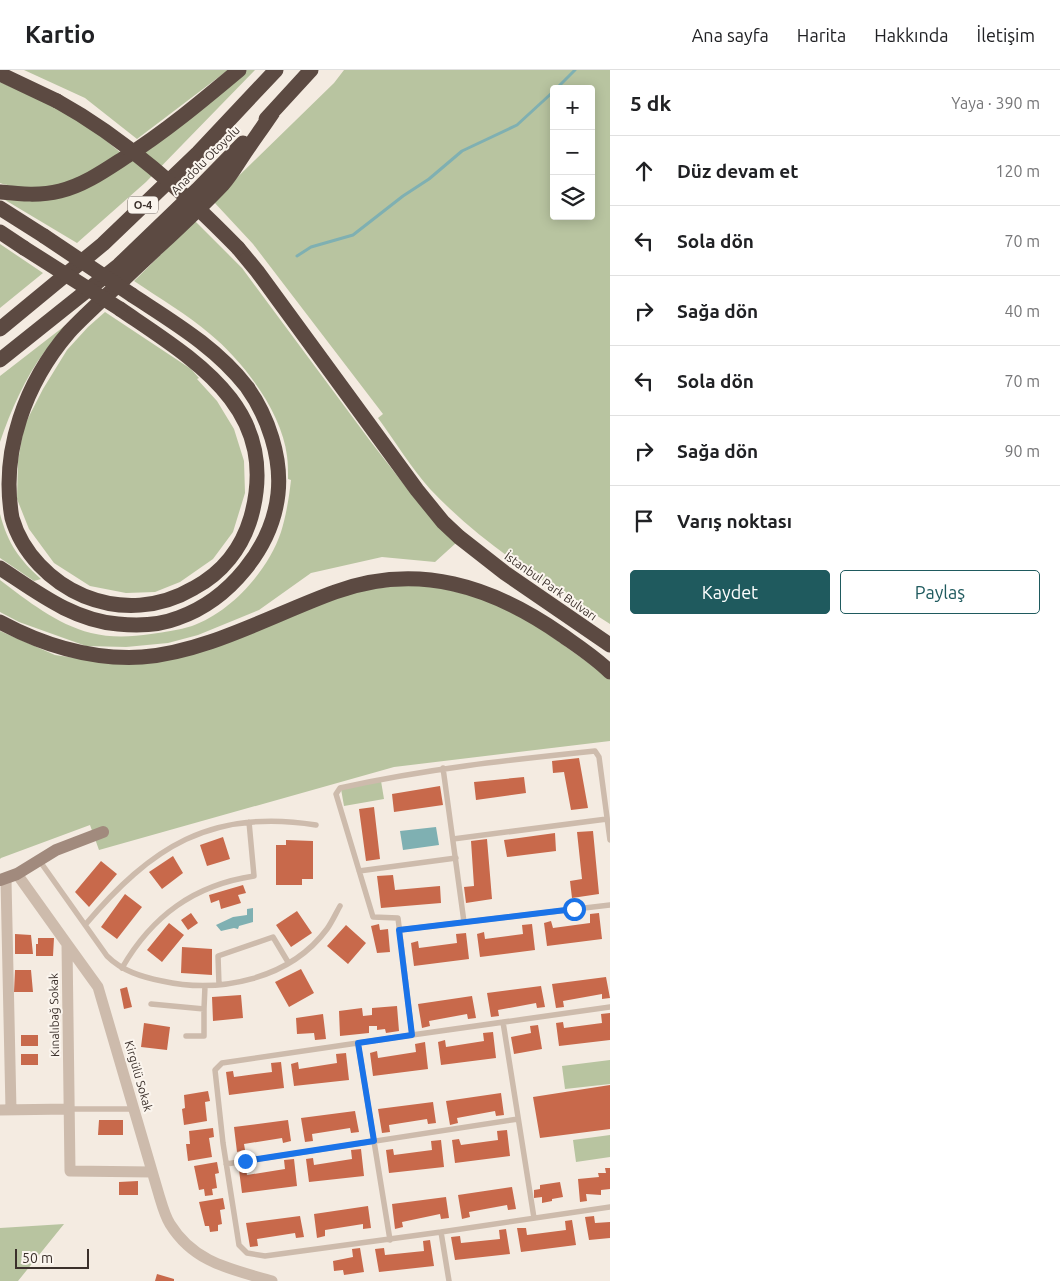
<!DOCTYPE html>
<html lang="tr">
<head>
<meta charset="utf-8">
<style>
  :root { --surface:#fff; --page:#f6f6f6; --text:#202124; --muted:#757577; --line:#e0e0e0; --accent:#1f5a5e }
  body { margin:0; font-family:Ubuntu,sans-serif; background:var(--page); color:var(--text) }
  .controls { position:absolute; right:15px; top:15px; display:grid; overflow:hidden; border-radius:5px; box-shadow:0 2px 12px #0003 }
  .controls button { width:45px; height:45px; display:grid; place-items:center; padding:0; border:0; border-bottom:1px solid var(--line); background:var(--surface); color:var(--text); font:25px sans-serif }
  .scale { position:absolute; left:15px; bottom:12px; width:74px; box-sizing:border-box; padding-left:5px; border:2px solid #3b302b; border-top:0; font-size:14px; line-height:18px; white-space:nowrap; color:#3b302b; -webkit-text-stroke:4px #fbf5ee; paint-order:stroke }
  .stop { position:absolute; width:15px; height:15px; margin:-11px; border:4px solid #1a73e8; border-radius:50%; background:#fff }
  .stop.end { background:#1a73e8; border-color:#fff; box-shadow:0 1px 5px #0008 }
  .list { margin:0; padding:0; list-style:none }
  h2 { display:flex; justify-content:space-between; align-items:center; height:65px; margin:0; padding:0 20px; font-size:21px }
  h2 small { font-size:16px; font-weight:400; color:var(--muted) }
  .list li { display:grid; grid-template-columns:32px 1fr auto; gap:15px; align-items:center; box-sizing:border-box; height:70px; padding:0 20px; border-top:1px solid var(--line) }
  .list b { display:block; font-size:19px; white-space:nowrap }
  .list em { font-size:16px; font-style:normal; color:var(--muted) }
  .actions { display:flex; gap:10px; padding:15px 20px }
  .actions a { flex:1; padding:11px 0; border:1px solid var(--accent); border-radius:5px; text-align:center; font-size:18px; color:var(--accent) }
  .actions .main { background:var(--accent); color:#fff }
  .icon { flex:none; width:28px; height:28px; fill:none; stroke:currentColor; stroke-width:2; stroke-linecap:round; stroke-linejoin:round }
  .map { position:relative; flex:none; width:610px; height:1211px; overflow:hidden }
  header { display:flex; align-items:center; gap:30px; box-sizing:border-box; height:70px; padding:0 25px; background:var(--surface); border-bottom:1px solid var(--line) }
  header strong { font-size:24px }
  nav { display:flex; gap:28px; margin-inline-start:auto; font-size:18px }
  main { display:flex }
  aside { flex:1; background:var(--surface) }
  .map>svg:first-child { display:block }
</style>
</head>
<body>
<header>
<strong>Kartio</strong>
<nav><a>Ana sayfa</a><a>Harita</a><a>Hakkında</a><a>İletişim</a></nav>
</header>
<main>
<div class="map">
<svg width="610" height="1211" viewBox="0 0 610 1211">
  <rect width="100%" height="100%" fill="#f4ebe1"/>
  <path fill="#b8c4a0" fill-rule="evenodd" d="M24 0H228L137 69 85 28Z
    M247 0H255L146 112 77 173 0 127H53L226 18Z
    M344 0H610V554C545 512 484 476 430 419 412 399 394 370 378 348L383 344 253 174 213 131 334 13ZM554 19H591V146H554Z
    M0 12 61 39 97 63 121 83C105 92 90 102 73 110 53 120 21 120 0 113Z
    M195 151 242 198 371 372 416 430 456 473 435 492 382 487 311 503 259 540 198 565 168 573 126 577 86 576 19 552 0 542V510C28 531 56 554 91 563 111 568 131 567 151 564 165 562 179 560 192 556 231 542 268 501 281 462 286 446 289 428 291 410L288 409C288 401 288 393 287 386 282 342 243 291 210 264 187 244 159 228 134 211Z
    M0 174 43 203 0 238Z
    M105 242 191 299 199 308 197 309 217 331 234 359 244 391 245 423 233 462 213 489 180 512 155 522 126 523 90 516 54 493 29 459 17 429 18 391 24 356 43 319 67 280 88 257Z
    M71 251C62 260 53 270 45 281 25 308 11 340 0 372V306Z
    M0 444C8 474 19 489 41 509L34 511 0 488Z
    M420 513 481 528 530 551 608 607 610 610V671L394 697 99 780 90 755 1 788 0 789V561L55 585 96 591 144 592 357 521Z
    M381 711 384 729 344 736 341 719Z
    M610 990V1014L565 1019 562 996Z
    M610 1065V1087L576 1092 573 1070Z
    M64 1154 18 1211H0V1158Z"/>
  <path fill="#7fb0b2" d="M436 757 439 775 403 780 400 761Z
    M253 838V852L239 856 238 859 234 858 221 861 216 855 233 847 247 845V839Z"/>
  <g fill="none" stroke-linecap="round" stroke-linejoin="round">
    <path stroke="#7fb0b2" stroke-width="3" d="M556 19 575 0
      M297 186 311 177 353 165 403 126 429 109 462 81 517 55 554 21"/>
  </g>
  <path fill="#c8694b" d="M579 688 588 738 571 740 564 702 553 703 552 691Z
    M524 707 526 723 476 730 474 712Z
    M440 716 443 735 394 742 392 724Z
    M374 737 380 789 366 791 359 739Z
    M593 761 599 824 572 828 570 811 582 809 577 762Z
    M555 763 556 781 507 787 504 770Z
    M223 767 230 789 207 796 200 775Z
    M487 769 492 829 466 833 464 817 474 816 471 771Z
    M286 770 313 771V809H302V815H276V775H286Z
    M173 786 183 803 162 819 149 802Z
    M101 791 117 804 89 837 75 822Z
    M393 805 395 820 440 816 441 833 381 838 377 806Z
    M243 815 246 823 238 825 241 833 221 839 219 830 211 833 209 825Z
    M125 824 142 837 117 869 101 857Z
    M297 841 312 863 291 877 276 855Z
    M191 843 198 853 188 860 181 850Z
    M599 843 602 869 547 876 544 853 551 851 553 858 590 853V844Z
    M169 853 184 865 162 892 147 880Z
    M379 854 380 860 388 859 390 882 377 883 371 856Z
    M532 854 535 880 480 887 477 864 484 862 485 869 523 864 522 855Z
    M346 855 366 873 348 894 327 876Z
    M466 863 469 889 414 896 411 873 418 871 419 878 457 873 456 864Z
    M15 864 31 865 33 884H15Z
    M38 868H54L53 886H36V874H38Z
    M182 877 212 879V905L181 903Z
    M301 899 314 923 289 937 275 912Z
    M15 900H31L33 922H14Z
    M606 907 610 928 602 929V924L563 931 564 937 556 938 552 914Z
    M541 916 545 937 537 938 536 933 498 940 499 946 491 947 487 923Z
    M127 917 132 937 124 939 120 919Z
    M241 925 243 948 213 951 212 927Z
    M472 926 476 948 468 949 467 944 429 951 430 956 422 958 418 934Z
    M397 936 399 961 386 963 385 959 377 960V956H369V963L340 966 339 941 362 938 363 946 372 945V938Z
    M610 943V970L559 976 556 953 563 952 564 958 602 953 601 944Z
    M323 944 326 969 315 970 314 963 297 964 296 948Z
    M144 953 170 957 167 980 141 977Z
    M538 955 542 979 514 984 511 967 531 963 530 956Z
    M493 962 496 988 441 995 438 972 445 970 446 977 484 971 483 963Z
    M21 965H38V976H21Z
    M425 972 428 999 373 1006 370 983 377 981 378 988 416 982 415 974Z
    M346 983 349 1010 294 1016 291 994 298 992 299 999 337 993 336 984Z
    M21 984H38V995H21Z
    M281 992 284 1018 229 1025 226 1002 233 1001 234 1007 272 1002 271 993Z
    M610 1015V1059L540 1068 533 1027Z
    M208 1021 210 1031 205 1032 207 1051 184 1055 182 1039 185 1038 184 1025Z
    M501 1023 504 1045 496 1046 495 1041 457 1048 458 1053 450 1055 446 1031Z
    M433 1032 436 1053 428 1054 427 1049 389 1055 390 1062 382 1063 378 1039Z
    M355 1041 359 1062 351 1063 350 1058 312 1064 313 1071 305 1072 301 1048Z
    M99 1050H123V1065H98Z
    M288 1050 291 1071 283 1073 282 1068 244 1074 245 1080 237 1082 234 1057Z
    M213 1058 214 1067 209 1068 212 1087 188 1091 186 1074H190L189 1061Z
    M507 1060 510 1086 455 1093 452 1070 459 1069 461 1075 498 1070 497 1061Z
    M441 1070 444 1097 389 1103 386 1080 393 1079 394 1085 432 1080 431 1071Z
    M361 1079 364 1106 309 1112 306 1089 313 1088 314 1095 352 1089 351 1080Z
    M294 1089 297 1116 242 1123 239 1100 246 1098 247 1105 285 1099 284 1090Z
    M217 1092 219 1103 215 1104 217 1118 212 1119 213 1125 205 1126 204 1119 199 1120 194 1096Z
    M605 1098H610V1119L601 1120V1125L586 1124 587 1131 580 1132 578 1109 599 1107 598 1103H606Z
    M138 1111V1125H119V1112Z
    M560 1112 563 1127 552 1129V1131L542 1133V1127L534 1128V1120L540 1119V1115Z
    M512 1117 516 1139 508 1140 507 1135 469 1142 470 1147 462 1149 458 1125Z
    M446 1127 449 1148 441 1149 440 1144 402 1152 403 1157 395 1159 392 1134Z
    M223 1128 225 1139 220 1140 222 1154 218 1155V1161L210 1162 209 1156H205L199 1132Z
    M368 1136 371 1158 363 1159V1154L325 1160V1166L317 1168 314 1144Z
    M300 1146 304 1167 296 1168 295 1163 257 1169 258 1176 250 1177 246 1153Z
    M594 1146 595 1153 610 1152V1168L589 1170 585 1147Z
    M572 1150 576 1175 521 1182 517 1158H526L527 1165 566 1160 565 1151Z
    M506 1159 510 1184 455 1190 451 1167 460 1166 461 1173 500 1169 499 1160Z
    M430 1170 434 1196 379 1202 375 1179 384 1178 385 1185 424 1181 423 1171Z
    M360 1178 364 1202 344 1205 343 1200 334 1201 333 1191 353 1187 352 1179Z
    M157 1204 174 1209V1211H155Z"/>
  <g fill="none" stroke-linecap="round" stroke-linejoin="round">
    <path stroke="#cdbbac" stroke-width="5.5" d="M443 698 464 852
      M453 769 607 749
      M39 790 107 886C122 901 142 907 162 911 220 924 290 909 327 859 332 852 336 843 340 836
      M359 801 456 788
      M85 855C151 777 211 738 316 755
      M399 860 610 835
      M122 898C152 846 194 815 254 806L249 752
      M219 915 218 886 273 867 288 892
      M151 934 204 939 205 916
      M503 952 534 1148
      M412 965 610 937
      M186 966H204V939
      M358 973 390 1170
      M69 1039H134
      M226 1094 518 1049
      M441 1162 610 1137
      M449 1211 441 1162 265 1186 247 1183 239 1175 223 1073 215 1000 222 993 412 965 398 848 373 847 336 724 340 718C425 699 508 690 595 681L599 687 610 770"/>
    <path stroke="#cdbbac" stroke-width="11" d="M17 804 67 874 70 1101 152 1102
      M6 810 11 1040
      M67 874 98 917 159 1125C162 1135 165 1146 170 1154 194 1193 231 1199 272 1211
      M0 1040 69 1039"/>
    <path stroke="#a18a7d" stroke-width="12" d="M0 810 17 804 56 780 103 762"/>
    <path stroke="#5c4a42" stroke-width="15" d="M0 4 57 31
      M266 49 311 0
      M0 122C20 124 40 126 60 121 84 115 104 101 124 88 165 62 202 31 239 0
      M0 138 44 166
      M0 162 24 178
      M238 178 257 201 417 420 443 452 459 467 505 503 610 575
      M120 239C196 291 281 339 251 447 242 478 222 503 194 518 160 538 121 541 84 526 51 512 22 483 12 448 0 381 26 312 69 262 85 245 103 229 120 213 154 180 191 148 223 114 230 106 236 96 242 87 252 72 263 57 273 42
      M0 259 103 174 198 83 276 0
      M0 290 119 195 197 120 243 73
      M0 498C37 522 72 550 118 554 137 556 160 555 178 548 229 530 272 478 278 424 282 388 268 346 247 317 216 277 173 252 132 225
      M0 552C43 575 92 590 142 587 207 582 274 544 335 522 418 492 492 516 562 565 579 577 596 588 610 602"/>
    <path stroke="#5c4a42" stroke-width="15" d="M57 31C126 69 183 122 238 178
      M44 166 132 225
      M24 178 120 239"/>
  </g>
  <g fill="none" stroke-linecap="round" stroke-linejoin="round">
    <path stroke="#1a73e8" stroke-width="6" d="M245 1091 374 1071 358 973 412 965 399 860 574 839"/>
  </g>
  <g text-anchor="middle" dominant-baseline="central" stroke-width="4" stroke-linejoin="round" paint-order="stroke">
    <rect fill="#fbf5ee" stroke="#756b66" stroke-width="1" x="128" y="126.5" width="30" height="17" rx="4"/>
    <g font-size="11" font-weight="bold" fill="#3b302b">
      <text x="143" y="135">O-4</text>
    </g>
    <g font-size="12" fill="#3b302b" stroke="#fbf5ee">
      <text transform="translate(205 90) rotate(-45)">Anadolu Otoyolu</text>
      <text transform="translate(551 516) rotate(35)">İstanbul Park Bulvarı</text>
      <text transform="translate(54 945) rotate(-91)">Kınalıbağ Sokak</text>
      <text transform="translate(139 1006) rotate(74)">Kirgülü Sokak</text>
    </g>
  </g>
</svg>
<div class="controls">
<button>+</button>
<button>−</button>
<button><svg class="icon" aria-label="layers" viewBox="0 0 24 24"><path d="M12 4l9 5-9 5-9-5zM3 14l9 5 9-5"/></svg></button>
</div>
<div class="scale">50 m</div>
<div class="stop" style="left:574px;top:839px"></div>
<div class="stop end" style="left:245px;top:1091px"></div>
</div>
<aside>
<h2>5 dk<small>Yaya · 390 m</small></h2>
<ul class="list">
<li><svg class="icon" aria-label="ahead" viewBox="0 0 24 24"><path d="M12 20V5M6 11l6-6 6 6"/></svg><div><b>Düz devam et</b></div><em>120 m</em></li>
<li><svg class="icon" aria-label="left" viewBox="0 0 24 24"><path d="M17 20v-9H6M10 6l-5 5 5 5"/></svg><div><b>Sola dön</b></div><em>70 m</em></li>
<li><svg class="icon" aria-label="right" viewBox="0 0 24 24"><path d="M7 20v-9h11M14 6l5 5-5 5"/></svg><div><b>Sağa dön</b></div><em>40 m</em></li>
<li><svg class="icon" aria-label="left" viewBox="0 0 24 24"><path d="M17 20v-9H6M10 6l-5 5 5 5"/></svg><div><b>Sola dön</b></div><em>70 m</em></li>
<li><svg class="icon" aria-label="right" viewBox="0 0 24 24"><path d="M7 20v-9h11M14 6l5 5-5 5"/></svg><div><b>Sağa dön</b></div><em>90 m</em></li>
<li><svg class="icon" aria-label="arrive" viewBox="0 0 24 24"><path d="M6 21V4h12l-3 4 3 4H6"/></svg><div><b>Varış noktası</b></div></li>
</ul>
<div class="actions"><a class="main">Kaydet</a><a>Paylaş</a></div>
</aside>
</main>
</body>
</html>
